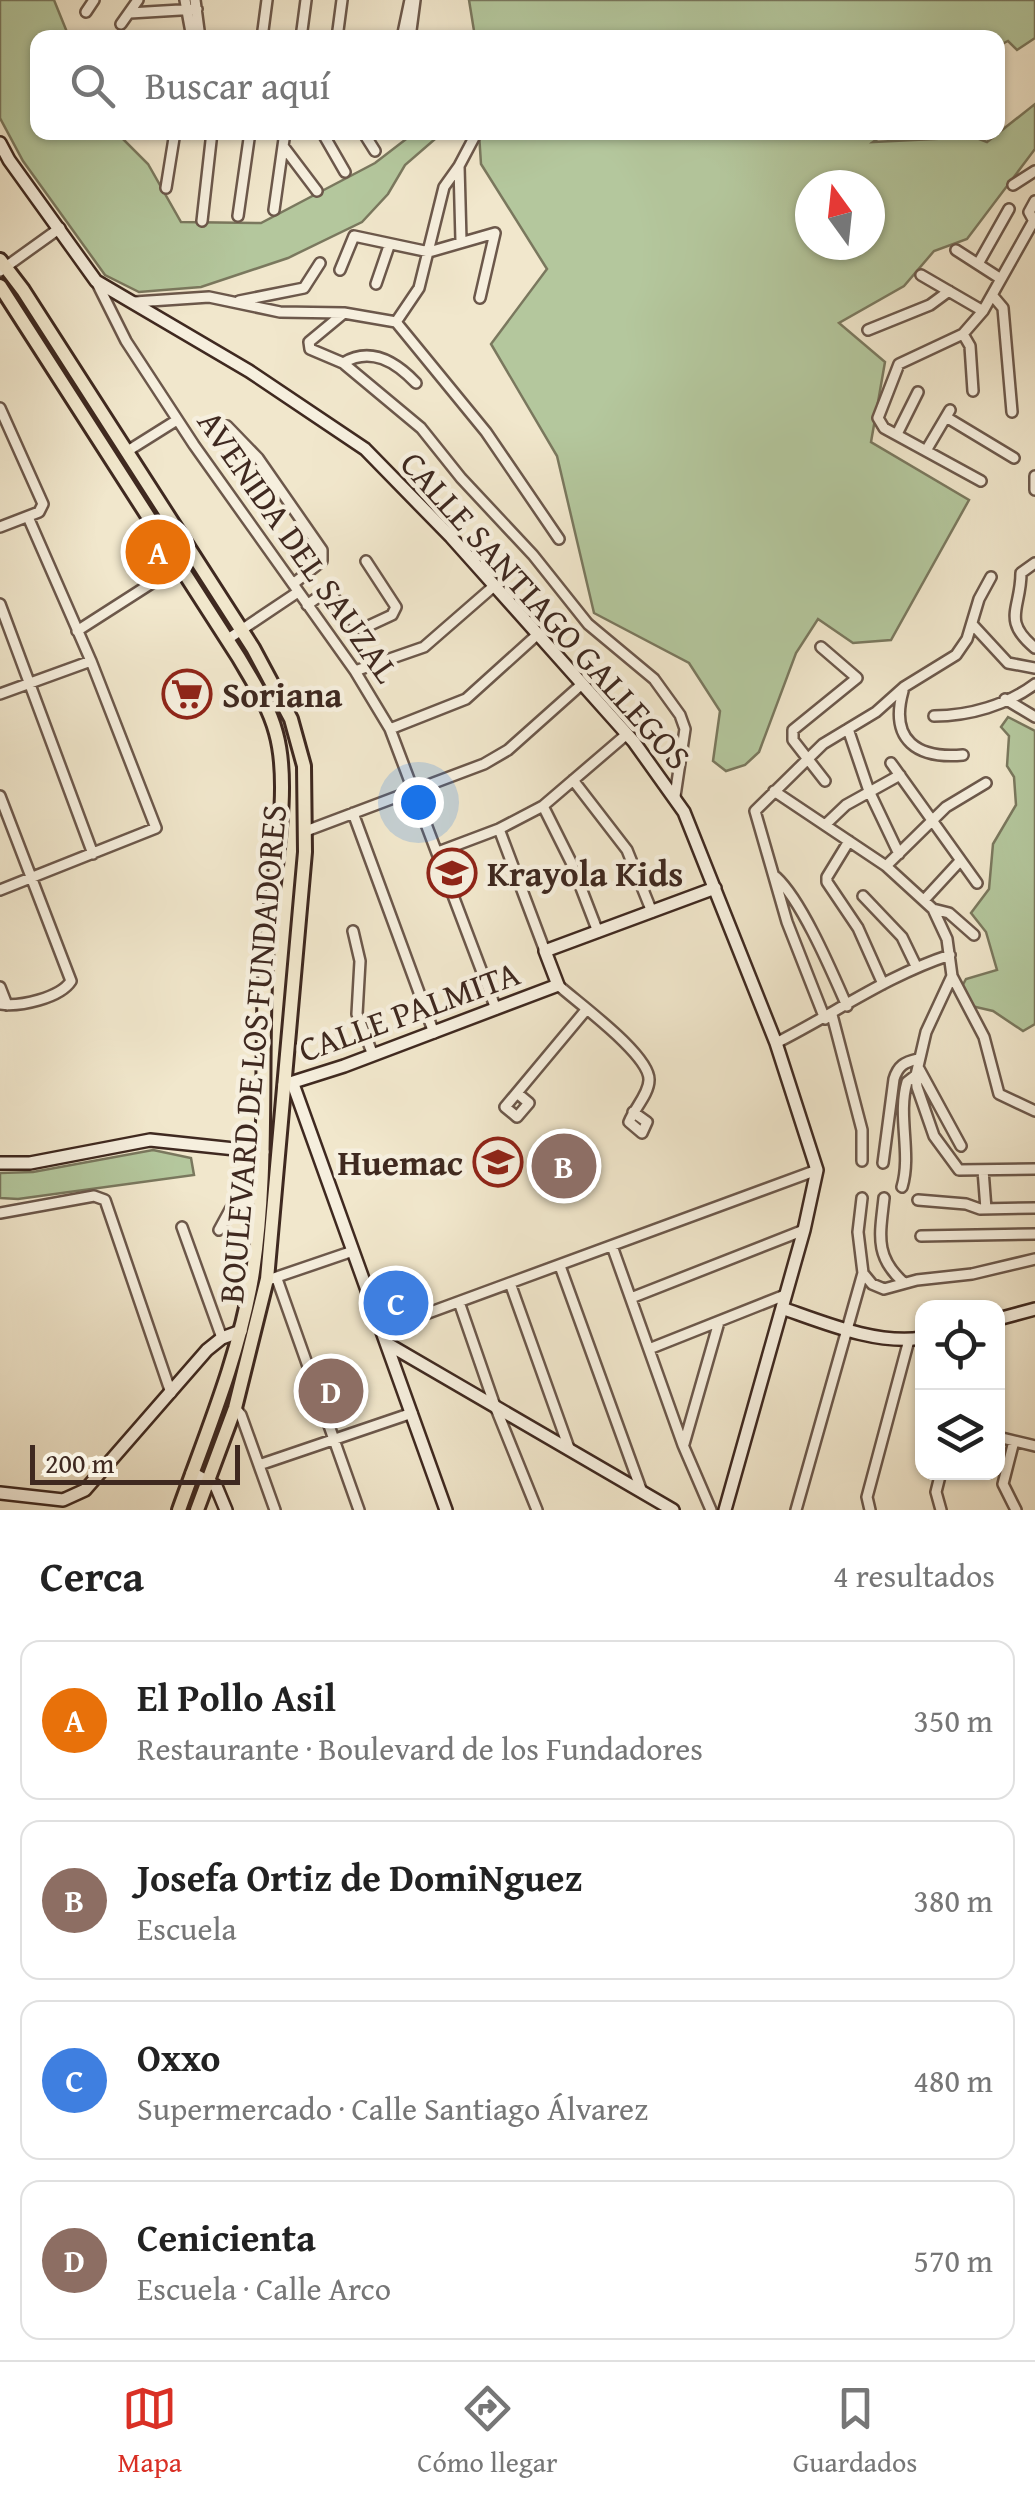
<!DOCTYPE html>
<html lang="es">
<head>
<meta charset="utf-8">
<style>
  :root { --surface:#fff; --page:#f6f6f6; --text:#222; --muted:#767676; --line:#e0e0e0; --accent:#d93025 }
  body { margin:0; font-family:"Gentium Book Plus",serif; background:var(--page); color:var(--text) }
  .controls { position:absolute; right:30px; bottom:30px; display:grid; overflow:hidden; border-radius:20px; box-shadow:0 2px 8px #0004 }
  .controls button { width:90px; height:90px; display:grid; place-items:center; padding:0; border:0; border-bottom:2px solid var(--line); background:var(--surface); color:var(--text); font:50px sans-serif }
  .compass { position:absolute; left:795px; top:170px; width:90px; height:90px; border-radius:50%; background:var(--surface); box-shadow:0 2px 8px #0004; rotate:345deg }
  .scale { position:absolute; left:30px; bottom:25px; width:210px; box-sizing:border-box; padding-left:10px; border:5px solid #3f2920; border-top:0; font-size:28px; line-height:35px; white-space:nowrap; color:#3f2920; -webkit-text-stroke:8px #f6efde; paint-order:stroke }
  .you { position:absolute; left:418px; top:802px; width:35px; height:35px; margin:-25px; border:8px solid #fff; border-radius:50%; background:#1a73e8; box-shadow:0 0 0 15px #1a73e833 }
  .badge { display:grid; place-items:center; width:65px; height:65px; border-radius:50%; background:var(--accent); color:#fff; font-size:32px; font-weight:700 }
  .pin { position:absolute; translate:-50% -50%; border:5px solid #fff; box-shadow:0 2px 10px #0006 }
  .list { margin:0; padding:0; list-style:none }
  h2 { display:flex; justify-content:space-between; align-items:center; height:130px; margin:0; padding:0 40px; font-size:42px }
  h2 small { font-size:32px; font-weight:400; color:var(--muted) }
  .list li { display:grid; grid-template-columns:65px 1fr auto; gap:30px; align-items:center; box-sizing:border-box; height:160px; margin:0 20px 20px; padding:0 20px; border:2px solid var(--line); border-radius:20px }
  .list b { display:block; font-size:38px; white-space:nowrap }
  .list p { margin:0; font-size:32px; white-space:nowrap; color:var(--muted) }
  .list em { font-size:32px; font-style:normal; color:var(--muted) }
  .icon { flex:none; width:55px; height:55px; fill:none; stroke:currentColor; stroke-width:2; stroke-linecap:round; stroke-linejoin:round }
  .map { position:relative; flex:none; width:1035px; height:1510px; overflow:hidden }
  .search { position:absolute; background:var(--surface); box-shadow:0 2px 8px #0004; left:30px; right:30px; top:30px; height:110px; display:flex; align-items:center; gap:25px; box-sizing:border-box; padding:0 35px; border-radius:20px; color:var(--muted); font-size:38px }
  .sheet { height:850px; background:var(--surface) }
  nav { display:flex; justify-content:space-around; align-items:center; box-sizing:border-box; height:140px; border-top:2px solid var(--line); background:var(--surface); font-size:28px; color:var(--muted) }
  nav a { display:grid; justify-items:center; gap:5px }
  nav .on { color:var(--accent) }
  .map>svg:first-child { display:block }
</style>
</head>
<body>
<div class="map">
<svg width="1035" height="1510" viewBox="0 0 1035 1510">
  <rect width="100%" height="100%" fill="#f1e7cc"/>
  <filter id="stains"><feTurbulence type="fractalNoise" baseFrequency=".002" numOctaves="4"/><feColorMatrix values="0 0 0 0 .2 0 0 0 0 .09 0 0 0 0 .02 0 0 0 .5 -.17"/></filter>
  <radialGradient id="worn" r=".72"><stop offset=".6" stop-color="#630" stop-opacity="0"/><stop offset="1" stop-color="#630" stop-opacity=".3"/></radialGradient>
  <path fill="#b4c79d" stroke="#7a785e" stroke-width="2.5" fill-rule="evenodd" d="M0 0H54L69 37 38 38V132L117 133 148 164 181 222 261 223 375 163 414 133H442L405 165 388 194 362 222 288 258 201 287 139 292 105 275 23 161 0 118Z
    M469 0H1035V38L1017 50 1008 41 998 46V38L475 37Z
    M1035 104V149L967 239 934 251 904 286 839 323 885 362 871 442 969 500 891 640 853 643 818 619 796 653 759 752 745 765 726 771 713 761 720 711 689 663 594 613 557 456 491 344 547 269 481 164 479 133 887 132 873 142 974 137 987 142ZM810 185H870V245H810Z
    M1008 717 1035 731V1024L1023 1031 993 1011 967 1005 960 990 966 979 997 970 986 932 971 913 989 889 993 844 1016 805 1014 777 1007 766 1009 736 1001 727Z
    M153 1150 191 1158 194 1175 18 1199 0 1198V1173L33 1172Z"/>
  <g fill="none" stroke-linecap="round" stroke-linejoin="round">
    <g stroke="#6c584b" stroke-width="14">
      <path id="street" d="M185 0 192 38
        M195 0 200 38
        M86 12 94 0
        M130 13 197 9
        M121 24 138 0
        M262 38 267 0
        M301 38 306 0
        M337 38 342 0
        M402 38 410 0
        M410 38 415 0
        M322 132 345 172
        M363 132 375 151
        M283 146 317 191
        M459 166 461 241
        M1013 185 1035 171
        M166 188 175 132
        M1035 201 1029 212 1035 223
        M274 210 285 132
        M238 216 250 132
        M202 221 212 132
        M956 250 1001 279
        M978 264 1009 209
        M340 270 354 236 429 252 495 233 480 298
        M0 271 60 228
        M921 275 983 311
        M96 281 126 341 194 445 355 671 390 729 496 1009
        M376 284 389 246
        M992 295 1003 308 1012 412
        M239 301 304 288 320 263
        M135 302 209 297 280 312 344 313 396 322 486 432 559 539
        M344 313 309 342 310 349 343 363 421 428 461 478 533 555 588 624 654 679 680 715 685 729 675 796
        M396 322 419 288 444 187 459 166 477 132
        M868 330 930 305 949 291
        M963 334 970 346 973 391
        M343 363C371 346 396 362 416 383
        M0 408 43 504 39 512 0 527
        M946 417 1014 458
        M227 426 258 458 322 550V561L293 584
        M897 434 918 392
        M927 449 950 410
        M126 452 177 420
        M1035 476V490
        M981 481 884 428 878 418 899 364 963 334 983 311 1033 222
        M1035 563 1021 573C1021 609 1001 620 1035 648
        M0 604 93 854
        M307 605 328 590 358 627 364 628 392 615 396 607 366 561
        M972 624 1008 663 1035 668
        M77 631 194 556
        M228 639 298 592
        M821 647 857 678 793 730V740L825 781
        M355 671 424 647 494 586
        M903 691C889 741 918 759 963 755
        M0 694 91 661
        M1005 699 1035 717
        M934 716C969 716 1007 705 1035 684
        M390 729 466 699 538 634
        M848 729 869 791 899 854
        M891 763 977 883
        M573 780 627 850 652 912
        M774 791 886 866 933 909 947 939 952 976 984 1037 999 1094 1035 1111
        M0 796 71 981C60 998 20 1007 0 1004
        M543 806 571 862 598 932
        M353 813 434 1033
        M825 825 846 805 900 775
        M499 829 545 951
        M306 831 484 764 508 750 582 684
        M849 841 827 877V882L858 928 883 984
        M438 852 499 829 543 806 627 734
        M886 866 946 807 986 783
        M776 877C802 901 832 972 847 1006
        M0 890 156 828 91 661 28 517
        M863 896 902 937 916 966
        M925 899 960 861
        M933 909 949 913 974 935
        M353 931 360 961 357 1014 373 1055
        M952 976 926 1032 916 1075 917 1087 934 1136 959 1170 1035 1169
        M558 985C578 1003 650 1055 649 1080 649 1094 634 1109 629 1122L642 1133 647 1122 633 1112
        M0 987 7 1005
        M832 1015 862 1130V1161
        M825 1019 787 922 755 811 823 744 876 712 904 687 956 655 967 639 979 599 991 577
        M776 1043C834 1014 888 975 950 955
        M918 1067 961 1146
        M517 1093 529 1103 517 1117 505 1107 586 1010
        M883 1163 894 1079C898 1066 904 1062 918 1059
        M983 1170 986 1209
        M902 1187C912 1153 897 1116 907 1082L916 1075
        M884 1198C880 1235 874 1256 904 1283
        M918 1200 966 1204 980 1209 1035 1208
        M0 1213 94 1196 105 1200 171 1393
        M182 1227 222 1338
        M219 1230 231 1208 259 1197
        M921 1236 1035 1234
        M612 1246 683 1445 711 1510
        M560 1266 642 1492
        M863 1273 872 1284 884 1289 917 1280 972 1274 1035 1259
        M271 1279 353 1251
        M277 1279 359 1510
        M510 1283 569 1448
        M631 1298 804 1230
        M459 1302 495 1406 537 1510
        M382 1330 817 1170
        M649 1349 785 1295
        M235 1408 241 1415 275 1510
        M998 1437 1035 1446
        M1014 1441 1003 1484 1016 1510
        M684 1444 719 1322
        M259 1465 412 1413
        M941 1472 936 1492 941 1510
        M796 1510 863 1273 858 1232 862 1198
        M870 1510 867 1497 909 1340"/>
    </g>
    <g stroke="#3f2920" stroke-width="16">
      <path id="secondary" d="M0 143 9 160 96 281 249 371 365 449 451 537 634 742 684 812 776 1043 817 1170 804 1230 725 1510
        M293 1084 446 1510
        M284 1085 344 1066 558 985 545 951 715 888
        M0 1163H30L150 1140 263 1152
        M782 1308C825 1323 877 1345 922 1338
        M998 1319 1035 1309
        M386 1343 673 1510
        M192 1473 216 1486 226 1510
        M0 1493 63 1500 85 1490 207 1350 222 1338 241 1331"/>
    </g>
    <g stroke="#3f2920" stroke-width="18">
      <path id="primary" d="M0 260 23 290 253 648 291 719 304 766 305 852 267 1279 235 1408 197 1510
        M0 286 239 658C253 682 269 706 276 733 293 794 269 893 266 960 260 1066 269 1173 252 1278 238 1359 206 1434 179 1510"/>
    </g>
    <use href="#street" stroke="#f6efde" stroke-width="9"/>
    <use href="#secondary" stroke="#f6efde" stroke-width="11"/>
    <use href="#primary" stroke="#f1e7cc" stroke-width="12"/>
  </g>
  <defs>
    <g id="supermarket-ring" transform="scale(2.5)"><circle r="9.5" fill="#f6efde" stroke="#8f2418" stroke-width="1.5"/><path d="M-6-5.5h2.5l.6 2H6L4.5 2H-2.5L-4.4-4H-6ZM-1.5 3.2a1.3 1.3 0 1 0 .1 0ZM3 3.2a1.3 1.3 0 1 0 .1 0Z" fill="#8f2418"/></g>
    <g id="school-ring" transform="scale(2.5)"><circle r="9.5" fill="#f6efde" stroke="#8f2418" stroke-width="1.5"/><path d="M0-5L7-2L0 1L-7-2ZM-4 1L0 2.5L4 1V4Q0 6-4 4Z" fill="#8f2418"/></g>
  </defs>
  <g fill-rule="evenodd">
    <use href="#supermarket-ring" x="187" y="694"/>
    <use href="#school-ring" x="452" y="873"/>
    <use href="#school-ring" x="498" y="1162"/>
  </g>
  <g text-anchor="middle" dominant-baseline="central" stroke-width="9" stroke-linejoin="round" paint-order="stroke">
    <g font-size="35" fill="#3f2920" stroke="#f6efde">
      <text transform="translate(299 546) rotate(55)">AVENIDA DEL SAUZAL</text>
      <text transform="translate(546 610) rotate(48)">CALLE SANTIAGO GALLEGOS</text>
      <text transform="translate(409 1011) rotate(-20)">CALLE PALMITA</text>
      <text transform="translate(252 1054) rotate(-85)">BOULEVARD DE LOS FUNDADORES</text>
    </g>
    <g font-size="35" font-weight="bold" fill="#3f2920" stroke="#f6efde" text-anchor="start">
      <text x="222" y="694">Soriana</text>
      <text x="487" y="873">Krayola Kids</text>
      <text x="463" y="1162" text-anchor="end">Huemac</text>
    </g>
  </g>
  <rect width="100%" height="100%" filter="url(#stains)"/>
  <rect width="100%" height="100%" fill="url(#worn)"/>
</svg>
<div class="controls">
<button><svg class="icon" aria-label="locate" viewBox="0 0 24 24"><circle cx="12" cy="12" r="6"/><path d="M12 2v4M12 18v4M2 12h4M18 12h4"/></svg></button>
<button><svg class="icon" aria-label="layers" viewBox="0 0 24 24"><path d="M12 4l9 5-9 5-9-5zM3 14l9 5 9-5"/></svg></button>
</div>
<svg class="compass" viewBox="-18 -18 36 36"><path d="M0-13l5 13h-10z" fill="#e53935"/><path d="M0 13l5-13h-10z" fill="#767676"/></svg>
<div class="scale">200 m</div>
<div class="you"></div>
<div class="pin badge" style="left:158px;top:552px;background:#e8710a">A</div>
<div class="pin badge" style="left:564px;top:1166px;background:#8d6e63">B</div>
<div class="pin badge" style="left:396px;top:1303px;background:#3f7fe0">C</div>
<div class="pin badge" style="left:331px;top:1391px;background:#8d6e63">D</div>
<div class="search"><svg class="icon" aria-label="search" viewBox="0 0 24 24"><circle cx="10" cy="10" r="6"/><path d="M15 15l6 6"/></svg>Buscar aquí</div>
</div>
<section class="sheet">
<h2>Cerca<small>4 resultados</small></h2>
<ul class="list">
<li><span class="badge" style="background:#e8710a">A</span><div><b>El Pollo Asil</b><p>Restaurante · Boulevard de los Fundadores</p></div><em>350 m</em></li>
<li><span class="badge" style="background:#8d6e63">B</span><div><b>Josefa Ortiz de DomiNguez</b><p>Escuela</p></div><em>380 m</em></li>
<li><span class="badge" style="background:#3f7fe0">C</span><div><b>Oxxo</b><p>Supermercado · Calle Santiago Álvarez</p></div><em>480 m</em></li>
<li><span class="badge" style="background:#8d6e63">D</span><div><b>Cenicienta</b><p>Escuela · Calle Arco</p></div><em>570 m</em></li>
</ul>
</section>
<nav>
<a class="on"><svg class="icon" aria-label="map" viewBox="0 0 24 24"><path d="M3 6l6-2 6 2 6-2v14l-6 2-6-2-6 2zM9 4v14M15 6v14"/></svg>Mapa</a>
<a><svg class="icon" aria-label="directions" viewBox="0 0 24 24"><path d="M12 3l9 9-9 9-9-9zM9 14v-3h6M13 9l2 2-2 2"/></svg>Cómo llegar</a>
<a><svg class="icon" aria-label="saved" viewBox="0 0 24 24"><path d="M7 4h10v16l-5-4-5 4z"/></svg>Guardados</a>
</nav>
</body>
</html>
